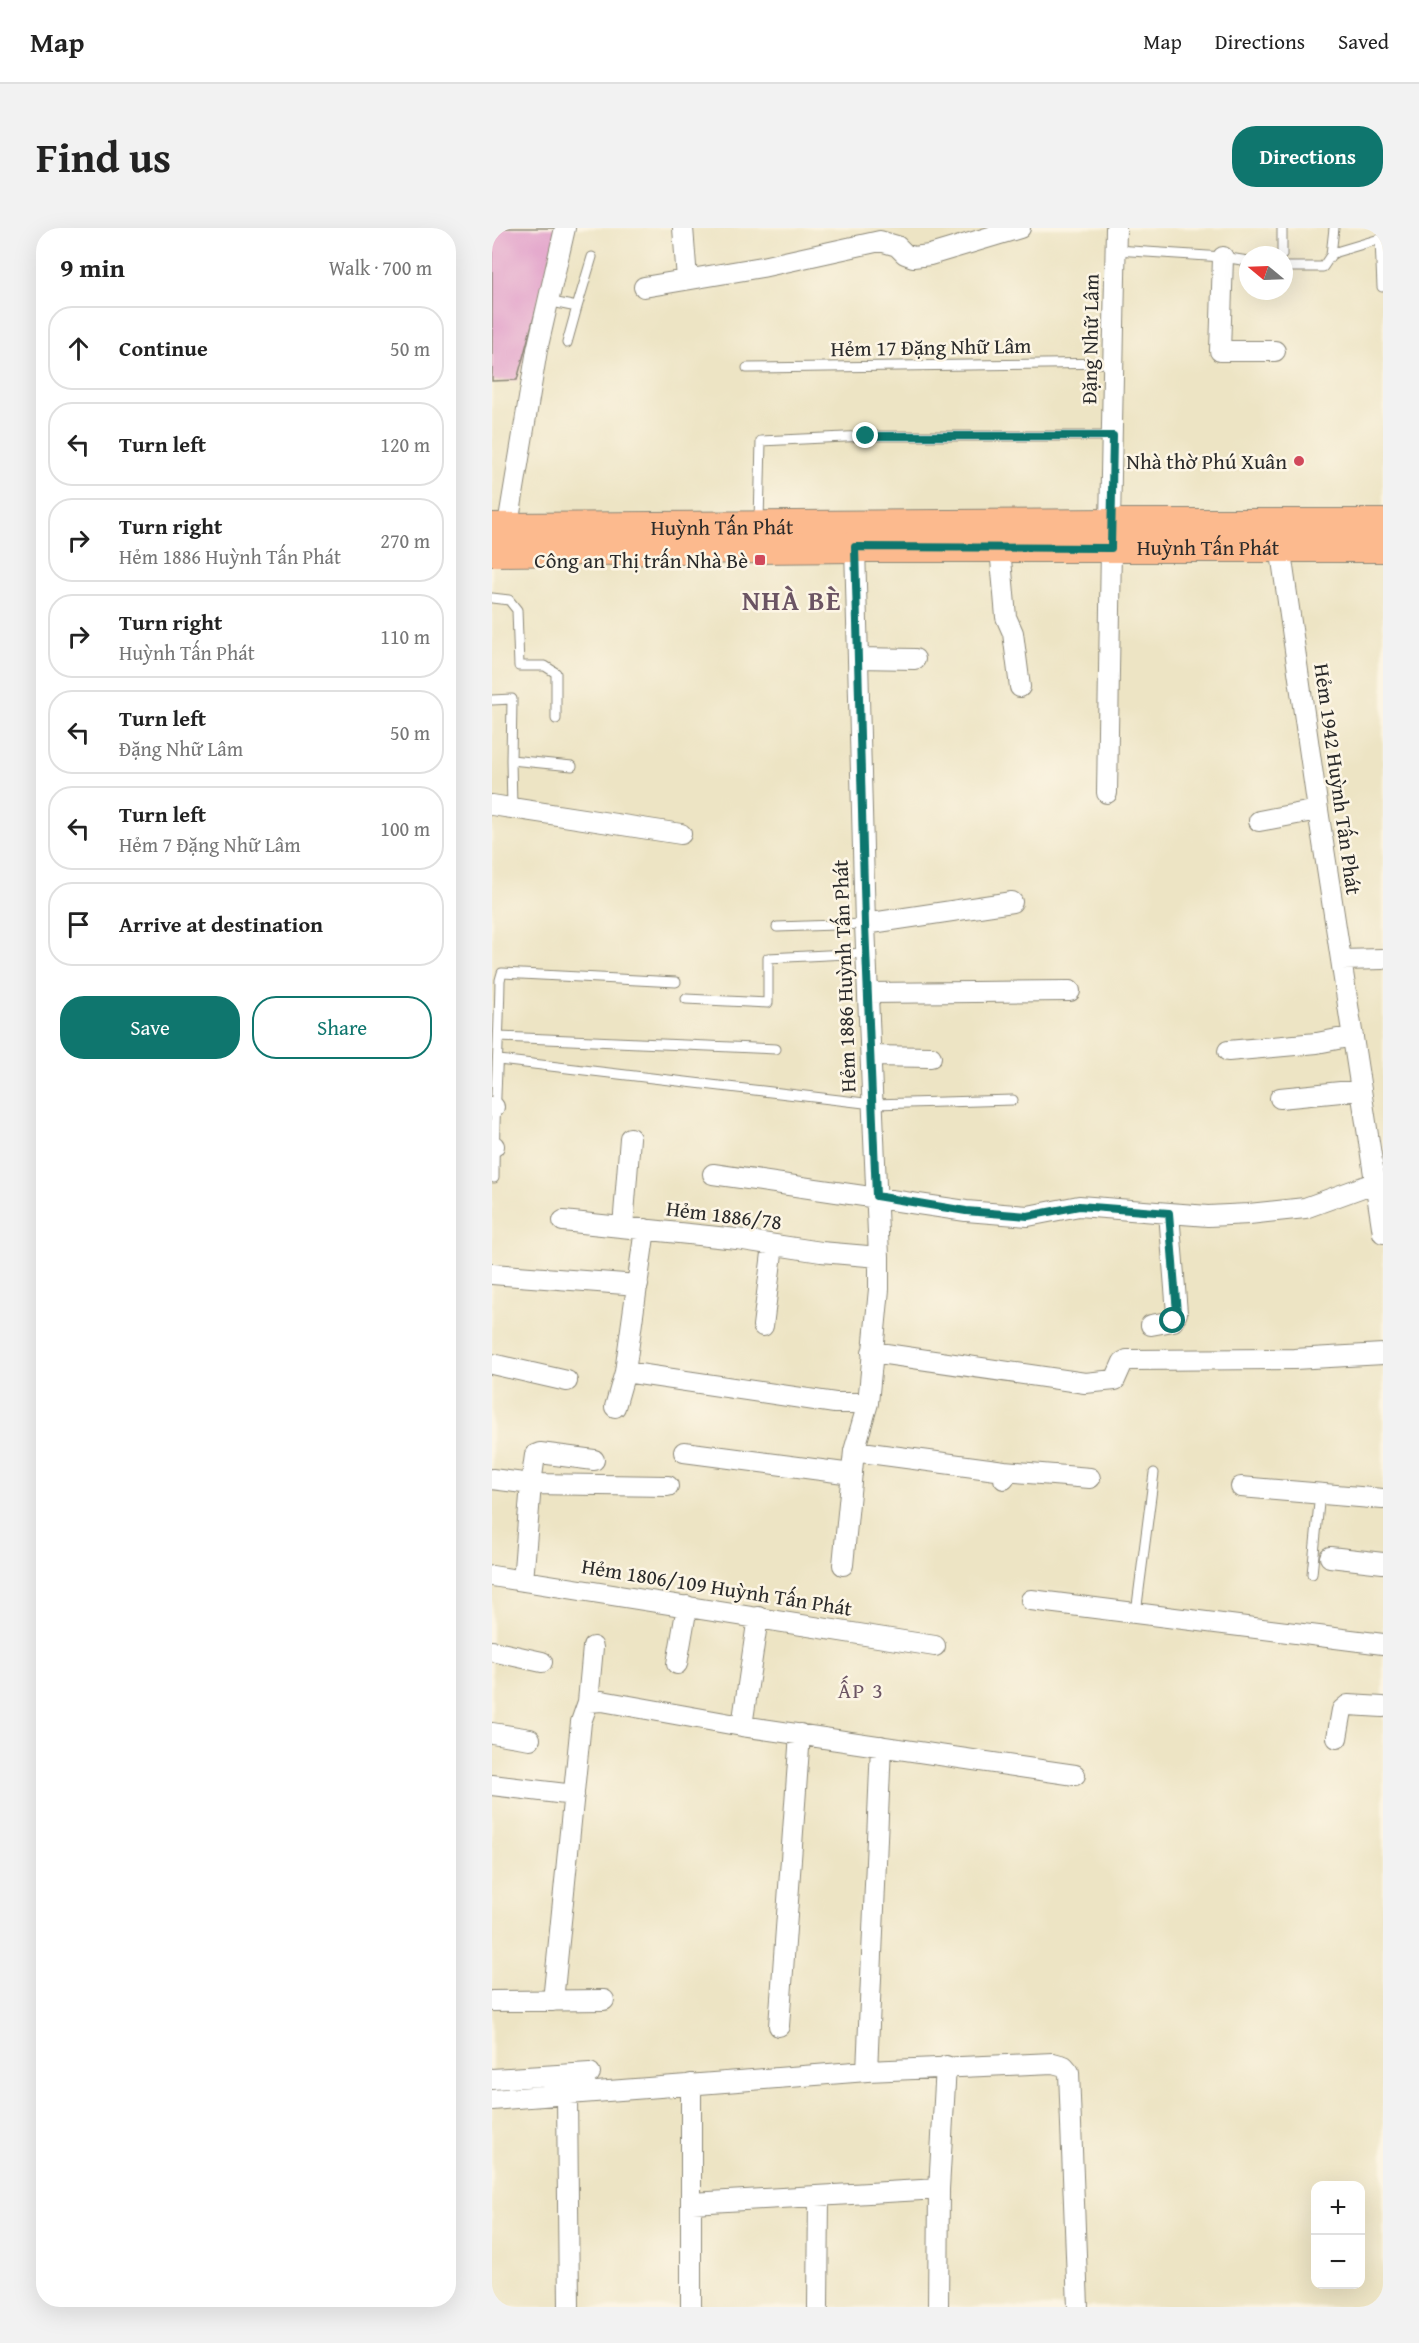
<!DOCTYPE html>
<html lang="en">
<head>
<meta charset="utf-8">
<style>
  :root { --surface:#fff; --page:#f2f2f2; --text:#222; --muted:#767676; --line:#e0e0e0; --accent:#0f766e }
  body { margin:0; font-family:"Gentium Book Plus",serif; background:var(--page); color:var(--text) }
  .controls { position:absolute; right:18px; bottom:18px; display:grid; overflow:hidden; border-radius:12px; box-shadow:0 6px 24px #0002 }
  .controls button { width:54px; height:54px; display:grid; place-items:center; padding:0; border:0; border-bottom:2px solid var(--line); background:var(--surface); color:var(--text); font:30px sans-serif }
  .compass { position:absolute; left:747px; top:18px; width:54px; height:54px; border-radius:50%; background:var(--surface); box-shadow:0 6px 24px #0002; rotate:289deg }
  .stop { position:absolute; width:18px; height:18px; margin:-14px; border:4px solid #0f766e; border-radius:50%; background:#fff }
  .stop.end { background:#0f766e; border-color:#fff; box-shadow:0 2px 6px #0008 }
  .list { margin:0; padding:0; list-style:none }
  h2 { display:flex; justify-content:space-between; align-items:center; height:78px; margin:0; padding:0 24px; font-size:26px }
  h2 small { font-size:20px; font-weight:400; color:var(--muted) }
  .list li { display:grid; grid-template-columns:39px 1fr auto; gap:18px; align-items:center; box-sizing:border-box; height:84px; margin:0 12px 12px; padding:0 12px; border:2px solid var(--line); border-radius:24px }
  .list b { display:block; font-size:22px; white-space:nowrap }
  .list p { margin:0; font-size:20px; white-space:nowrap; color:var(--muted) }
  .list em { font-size:20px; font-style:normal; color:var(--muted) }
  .actions { display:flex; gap:12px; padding:18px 24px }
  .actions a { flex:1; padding:14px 0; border:2px solid var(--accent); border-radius:24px; text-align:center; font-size:21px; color:var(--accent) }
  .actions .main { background:var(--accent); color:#fff }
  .icon { flex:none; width:33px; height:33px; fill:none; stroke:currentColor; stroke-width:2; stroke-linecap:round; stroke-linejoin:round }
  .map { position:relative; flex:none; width:891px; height:2079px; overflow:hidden; border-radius:24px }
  header { display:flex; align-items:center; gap:36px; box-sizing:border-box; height:84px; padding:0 30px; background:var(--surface); border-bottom:2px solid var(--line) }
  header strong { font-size:28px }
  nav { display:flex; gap:33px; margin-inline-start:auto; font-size:21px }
  .intro { display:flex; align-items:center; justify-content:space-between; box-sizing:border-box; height:144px; padding:0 36px }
  h1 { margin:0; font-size:42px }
  .button { padding:15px 27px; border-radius:24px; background:var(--accent); color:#fff; font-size:21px; font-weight:700 }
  main { display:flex; gap:36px; padding:0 36px }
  aside { flex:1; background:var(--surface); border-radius:24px; box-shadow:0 6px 24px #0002 }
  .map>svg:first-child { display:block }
</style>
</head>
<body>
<header>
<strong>Map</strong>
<nav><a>Map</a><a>Directions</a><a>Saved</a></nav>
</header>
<div class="intro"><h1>Find us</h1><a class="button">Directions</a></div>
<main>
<aside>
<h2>9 min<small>Walk · 700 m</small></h2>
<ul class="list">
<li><svg class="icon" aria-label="ahead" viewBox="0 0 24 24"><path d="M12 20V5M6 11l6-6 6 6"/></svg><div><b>Continue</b></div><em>50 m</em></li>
<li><svg class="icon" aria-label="left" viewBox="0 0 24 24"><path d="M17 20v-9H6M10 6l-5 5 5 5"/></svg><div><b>Turn left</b></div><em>120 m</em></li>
<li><svg class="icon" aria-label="right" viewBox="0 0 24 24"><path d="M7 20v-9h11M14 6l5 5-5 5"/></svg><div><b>Turn right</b><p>Hẻm 1886 Huỳnh Tấn Phát</p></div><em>270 m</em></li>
<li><svg class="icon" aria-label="right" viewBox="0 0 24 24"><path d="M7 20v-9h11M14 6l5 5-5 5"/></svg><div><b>Turn right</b><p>Huỳnh Tấn Phát</p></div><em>110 m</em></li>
<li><svg class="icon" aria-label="left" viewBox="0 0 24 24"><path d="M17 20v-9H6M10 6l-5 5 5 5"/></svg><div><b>Turn left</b><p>Đặng Nhữ Lâm</p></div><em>50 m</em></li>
<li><svg class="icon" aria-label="left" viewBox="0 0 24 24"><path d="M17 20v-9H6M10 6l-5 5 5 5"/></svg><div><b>Turn left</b><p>Hẻm 7 Đặng Nhữ Lâm</p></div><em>100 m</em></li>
<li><svg class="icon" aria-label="arrive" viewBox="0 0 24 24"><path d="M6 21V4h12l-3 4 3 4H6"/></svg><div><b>Arrive at destination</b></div></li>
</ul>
<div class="actions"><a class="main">Save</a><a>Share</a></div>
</aside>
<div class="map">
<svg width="891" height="2079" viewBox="0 0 891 2079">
  <rect width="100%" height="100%" fill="#fcf5e5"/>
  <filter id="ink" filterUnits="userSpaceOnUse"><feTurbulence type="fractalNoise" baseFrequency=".0167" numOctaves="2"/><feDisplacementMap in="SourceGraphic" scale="12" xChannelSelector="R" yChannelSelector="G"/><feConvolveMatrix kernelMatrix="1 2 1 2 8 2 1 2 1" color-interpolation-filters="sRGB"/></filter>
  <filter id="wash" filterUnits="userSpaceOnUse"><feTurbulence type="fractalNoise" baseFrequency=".008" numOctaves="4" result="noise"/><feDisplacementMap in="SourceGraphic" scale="24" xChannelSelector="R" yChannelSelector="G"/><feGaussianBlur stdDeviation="1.35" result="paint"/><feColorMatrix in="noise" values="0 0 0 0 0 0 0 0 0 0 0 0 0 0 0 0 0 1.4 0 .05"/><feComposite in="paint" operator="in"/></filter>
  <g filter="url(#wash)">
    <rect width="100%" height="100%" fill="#ede4c4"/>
    <g id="blocks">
      <path fill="#e2a1ca" d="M0 0H66L25 152 0 153Z"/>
    </g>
  </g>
  <g filter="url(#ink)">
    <use href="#blocks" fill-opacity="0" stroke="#8c8878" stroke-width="1.5"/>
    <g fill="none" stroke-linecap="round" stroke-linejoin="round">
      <g stroke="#8c8878" stroke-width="11">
        <path id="lane" d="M790 0V27
          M888 11 890 59
          M624 22 731 29 756 33
          M839 27 842 0
          M792 39H831L839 27 844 24 891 10
          M55 73 85 79 100 29
          M75 115 85 79
          M255 140 623 135
          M267 294 269 213 374 208H621
          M0 370 17 372 25 382 27 438H53L64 445V491
          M0 472 20 471 19 532
          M20 580 19 532 80 538
          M285 699 373 696
          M194 771 276 775V730L374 725
          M7 809 284 821
          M7 832 381 876 521 872
          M2 950C2 884 7 818 8 752L10 745 184 754
          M820 1346 828 1265
          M644 1385 662 1245"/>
      </g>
      <g stroke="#8c8878" stroke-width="22">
        <path id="street" d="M191 0 195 51
          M731 29 728 123H783
          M152 59 270 39 388 13 405 18 413 26 421 29 438 27 528 0
          M618 296 624 0
          M14 309 45 122 73 0
          M788 318 826 582 891 1005
          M508 320 514 389 521 405 528 459
          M366 430 423 431
          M615 565 619 320
          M0 577 189 606
          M767 593 826 582
          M373 696 520 674
          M849 732 891 731
          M376 765 578 763
          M736 823 825 815 861 808
          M379 828 439 829
          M788 870 869 862
          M0 879H2
          M0 917 2 918
          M221 946 474 983 536 988 587 978 716 988 757 986 813 980 882 955
          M71 993 245 1011 329 1024 387 1029
          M131 999 138 910
          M0 1046 146 1057
          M659 1097 681 1093 685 1085 677 985
          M271 1098 281 1017
          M380 1124 593 1155 623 1152 631 1134 635 1132 802 1131 891 1126
          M0 1136 75 1153
          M133 1144 343 1175H376
          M123 1179 133 1144 153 1001
          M362 1223 512 1243V1251
          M192 1224 360 1246
          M102 1232 48 1225 43 1227 39 1256 176 1258
          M512 1243 598 1250
          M0 1251 39 1256 31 1353
          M749 1259 891 1271
          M838 1329 891 1335
          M351 1337 362 1223 376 1175 387 1061V1029L373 696 363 319
          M0 1348 443 1418
          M539 1372 891 1416
          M0 1423 50 1434
          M185 1436 195 1378
          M96 1474 101 1419
          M250 1498 266 1389
          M0 1505 38 1511
          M845 1510 850 1482 856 1477 891 1479
          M0 1557 82 1567
          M0 1773 112 1772
          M61 1773 89 1494 96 1474 110 1473 250 1498 583 1547
          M287 1798 308 1506
          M375 1843 389 1518
          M0 1851 98 1845
          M199 1856V2079
          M75 1866 77 2079
          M0 1872 375 1843 561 1835 572 1838 577 1844 586 2079
          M200 1975 447 1961
          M326 2079 327 1968
          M446 2079 447 1961 454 1838"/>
      </g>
      <g stroke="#8c8878" stroke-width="32">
        <g id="primary">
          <path id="s1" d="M0 300 618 296H891"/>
          <path id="s2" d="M0 323 363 319H891"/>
        </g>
      </g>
      <use href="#lane" stroke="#fff" stroke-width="9"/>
      <use href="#street" stroke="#fff" stroke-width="20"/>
      <use href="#primary" stroke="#fcba8e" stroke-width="30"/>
    </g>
  </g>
  <g fill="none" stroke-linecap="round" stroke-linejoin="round" filter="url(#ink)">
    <path stroke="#0f766e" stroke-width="8" d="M374 208H621L619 320 363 319 373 696 384 968 474 983 536 988 587 978 677 985 685 1085 681 1093"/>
  </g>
  <g fill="#d1495b" stroke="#fcf5e5" stroke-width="2">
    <circle cx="807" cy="233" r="6"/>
    <rect x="262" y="326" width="12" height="12" rx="3"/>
  </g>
  <g text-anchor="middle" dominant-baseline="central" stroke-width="5" stroke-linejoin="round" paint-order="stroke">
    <g font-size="21" fill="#2b2b2b" stroke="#fcf5e5">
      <text transform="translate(598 111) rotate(-89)">Đặng Nhữ Lâm</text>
      <text transform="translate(439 119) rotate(-1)">Hẻm 17 Đặng Nhữ Lâm</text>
      <text stroke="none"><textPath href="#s1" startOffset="230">Huỳnh Tấn Phát</textPath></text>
      <text stroke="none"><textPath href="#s2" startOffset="716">Huỳnh Tấn Phát</textPath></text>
      <text transform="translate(846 551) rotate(82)">Hẻm 1942 Huỳnh Tấn Phát</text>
      <text transform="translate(352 748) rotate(-92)">Hẻm 1886 Huỳnh Tấn Phát</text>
      <text transform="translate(232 987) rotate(7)">Hẻm 1886/78</text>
      <text transform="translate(225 1359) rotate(9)">Hẻm 1806/109 Huỳnh Tấn Phát</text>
    </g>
    <g font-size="21" fill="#2b2b2b" stroke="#fcf5e5" text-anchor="end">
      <text x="795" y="233">Nhà thờ Phú Xuân</text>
      <text x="256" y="332">Công an Thị trấn Nhà Bè</text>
    </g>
    <g font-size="22" letter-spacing="1.5" fill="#6b5463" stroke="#fcf5e5">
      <text x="369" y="1462">ẤP 3</text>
    </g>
    <g font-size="27" font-weight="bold" letter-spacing="1.5" fill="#6b5463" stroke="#fcf5e5">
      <text x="300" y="372">NHÀ BÈ</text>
    </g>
  </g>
</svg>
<div class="controls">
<button>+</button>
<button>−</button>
</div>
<svg class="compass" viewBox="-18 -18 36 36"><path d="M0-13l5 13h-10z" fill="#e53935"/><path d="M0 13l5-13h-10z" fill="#767676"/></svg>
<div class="stop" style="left:681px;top:1093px"></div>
<div class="stop end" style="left:374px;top:208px"></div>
</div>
</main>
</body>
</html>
